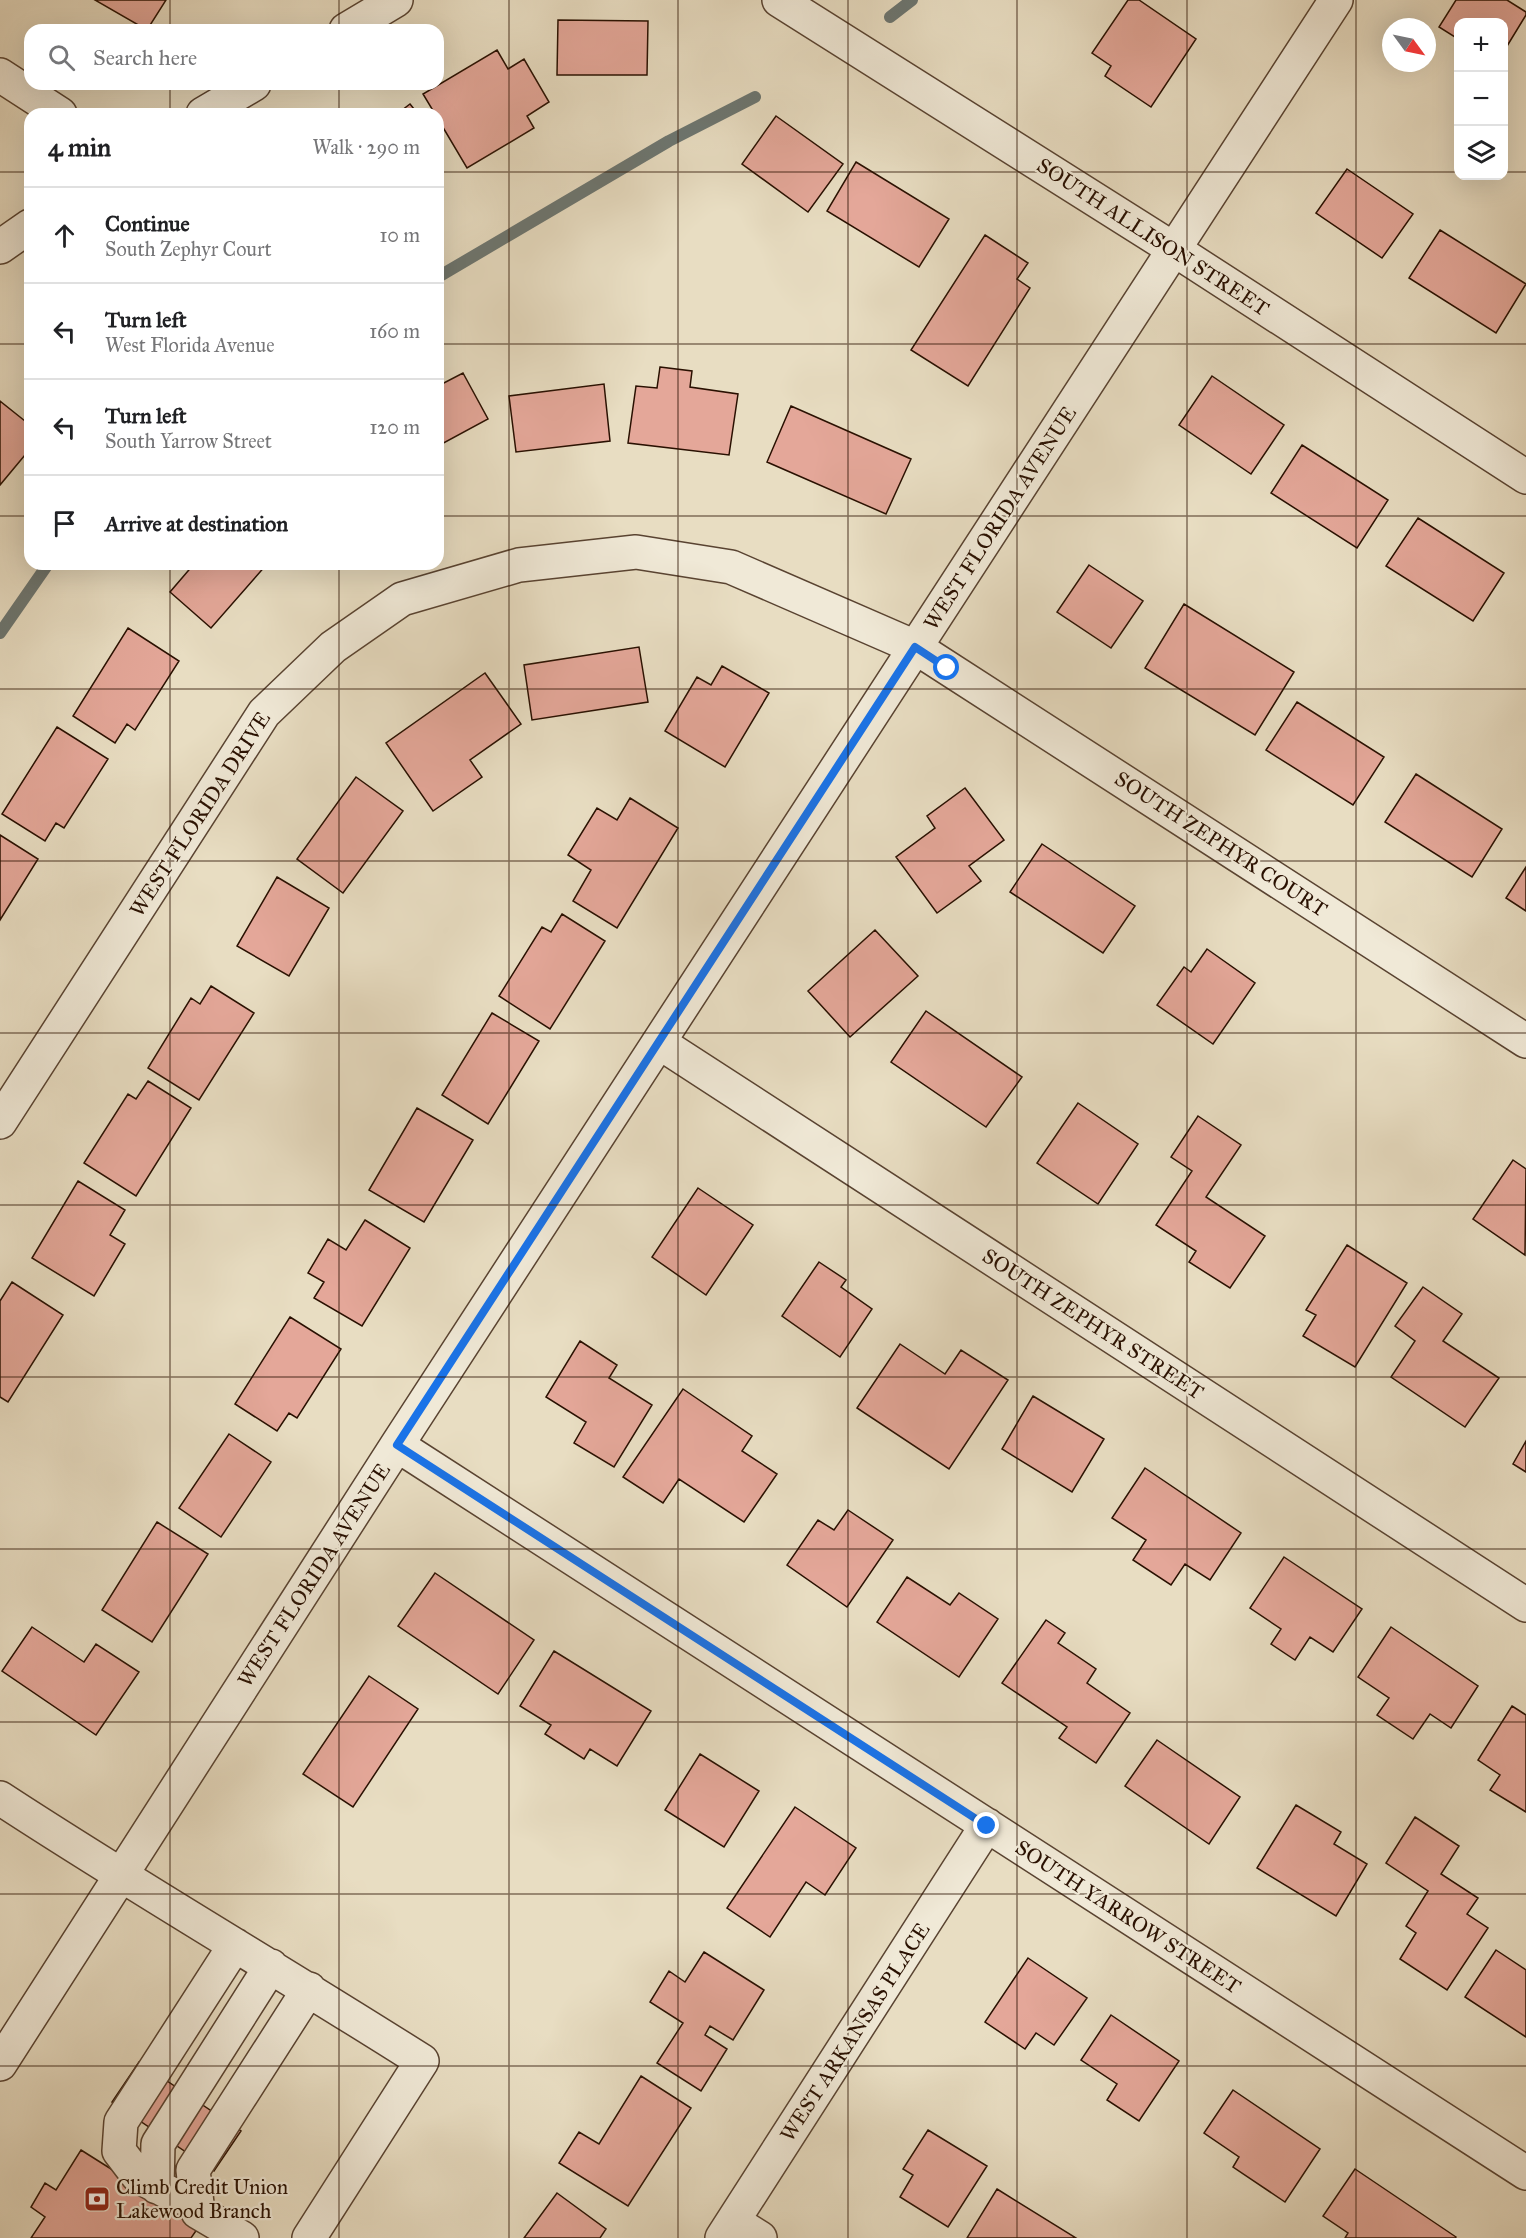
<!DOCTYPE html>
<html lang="en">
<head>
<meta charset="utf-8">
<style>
  :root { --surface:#fff; --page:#f2f2f2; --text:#202124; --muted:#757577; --line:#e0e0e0 }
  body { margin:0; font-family:"IM FELL Great Primer",serif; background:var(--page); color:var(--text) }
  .controls { position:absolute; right:18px; top:18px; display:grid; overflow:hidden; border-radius:12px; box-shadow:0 6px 24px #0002 }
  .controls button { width:54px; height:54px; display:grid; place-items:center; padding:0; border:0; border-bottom:2px solid var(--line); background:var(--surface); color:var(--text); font:30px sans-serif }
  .compass { position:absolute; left:1382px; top:18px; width:54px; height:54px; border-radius:50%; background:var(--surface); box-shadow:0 6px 24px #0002; rotate:123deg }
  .stop { position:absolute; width:18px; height:18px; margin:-14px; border:4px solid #1a73e8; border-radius:50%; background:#fff }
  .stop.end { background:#1a73e8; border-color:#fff; box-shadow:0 2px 6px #0008 }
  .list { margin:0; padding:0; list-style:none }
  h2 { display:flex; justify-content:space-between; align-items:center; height:78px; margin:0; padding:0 24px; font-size:26px }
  h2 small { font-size:20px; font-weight:400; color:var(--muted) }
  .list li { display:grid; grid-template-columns:39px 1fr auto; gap:18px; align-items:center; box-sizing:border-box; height:96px; padding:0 24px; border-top:2px solid var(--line) }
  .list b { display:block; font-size:22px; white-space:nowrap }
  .list p { margin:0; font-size:20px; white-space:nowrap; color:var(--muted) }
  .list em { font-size:20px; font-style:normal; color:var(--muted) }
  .icon { flex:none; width:33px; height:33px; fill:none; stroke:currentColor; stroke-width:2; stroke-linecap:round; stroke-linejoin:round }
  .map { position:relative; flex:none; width:1526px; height:2238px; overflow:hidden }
  .search { position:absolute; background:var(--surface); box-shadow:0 6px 24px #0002; left:24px; top:24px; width:420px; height:66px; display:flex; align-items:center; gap:15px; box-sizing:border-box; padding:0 21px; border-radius:18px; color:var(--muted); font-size:22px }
  .panel { position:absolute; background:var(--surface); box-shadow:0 6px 24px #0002; left:24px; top:108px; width:420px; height:462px; border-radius:18px }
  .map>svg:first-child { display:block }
</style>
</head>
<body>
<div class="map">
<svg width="1526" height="2238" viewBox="0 0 1526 2238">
  <rect width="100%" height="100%" fill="#e8ddc2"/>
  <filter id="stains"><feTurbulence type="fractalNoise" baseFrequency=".00333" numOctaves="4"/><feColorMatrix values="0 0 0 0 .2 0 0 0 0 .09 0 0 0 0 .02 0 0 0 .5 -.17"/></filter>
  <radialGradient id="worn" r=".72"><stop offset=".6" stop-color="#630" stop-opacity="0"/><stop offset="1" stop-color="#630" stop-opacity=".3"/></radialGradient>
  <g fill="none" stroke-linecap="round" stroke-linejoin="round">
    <path stroke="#6c7671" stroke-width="12" d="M890 17 912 0
      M438 277 669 141 755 97
      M0 633 48 564"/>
  </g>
  <path fill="#e4a799" stroke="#291001" stroke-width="1.5" d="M95 0H166L147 30Z
    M1128 0H1139L1196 39 1151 107 1105 76 1111 66 1092 53Z
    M1456 0H1507L1526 12V15L1504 51V22H1458V39L1439 27Z
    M558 20 648 21 647 75H557Z
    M497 50 508 69 524 59 549 102 527 116 534 128 467 168 438 119V114H435L423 94Z
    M410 104 418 114H397Z
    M776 116 843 164 808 212 742 164Z
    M856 162 949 219 919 267 827 211Z
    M1347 169 1413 214 1382 258 1316 213Z
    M1440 230 1526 284 1496 333 1409 278Z
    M985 235 1028 263 1017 279 1030 288 968 386 911 350Z
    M660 367 692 371 690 387 738 394 729 455 628 443 636 386 657 388Z
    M463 373 488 419 438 446V386Z
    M1212 376 1284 425 1251 474 1179 425Z
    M604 384 610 441 516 452 509 396Z
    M0 401 30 425V449L0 485Z
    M791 406 911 459 886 514 767 462Z
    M1302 445 1388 500 1357 548 1271 493Z
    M1418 518 1504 573 1473 621 1386 566Z
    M194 564H267L211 628 170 592Z
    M1089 565 1143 601 1111 648 1057 612Z
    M1184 604 1294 672 1255 735 1145 668Z
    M128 628 179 661 135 730 127 724 115 743 73 716Z
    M639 647 648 702 532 720 524 665Z
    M722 666 769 693 725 767 665 731 697 677 711 685Z
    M485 673 521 724 470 760 482 777 433 811 386 743Z
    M1297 702 1384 757 1353 805 1266 750Z
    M57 727 108 759 64 828 56 823 45 841 2 814Z
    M1416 774 1502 829 1472 877 1385 822Z
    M356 777 403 811 343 893 297 859Z
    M965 788 1004 840 969 866 981 881 937 913 896 857 935 828 927 816Z
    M630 798 678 828 617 928 573 901 591 870 568 855 597 808 617 820Z
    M0 835 38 859 0 920Z
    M1042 844 1135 906 1103 953 1010 892Z
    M1526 867V911L1506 898Z
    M277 877 329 908 289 976 237 946Z
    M562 914 605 941 550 1029 499 996 542 927 551 932Z
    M875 930 918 976 850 1037 808 991Z
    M1207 949 1255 983 1213 1044 1157 1005 1184 967 1191 972Z
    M211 986 254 1013 199 1100 148 1068 191 998 200 1004Z
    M926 1011 1022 1077 986 1127 891 1062Z
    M492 1013 539 1041 488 1124 442 1095Z
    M148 1081 191 1108 136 1196 84 1163 128 1094 136 1099Z
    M1078 1103 1138 1144 1098 1204 1037 1163Z
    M417 1108 473 1140 424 1222 369 1190Z
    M1198 1116 1241 1145 1206 1197 1265 1236 1230 1288 1189 1262 1196 1251 1156 1225 1192 1171 1171 1157Z
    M1513 1160 1526 1169 1525 1255 1473 1219Z
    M78 1181 125 1210 110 1235 125 1244 94 1296 32 1258Z
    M698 1188 753 1225 706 1295 652 1257Z
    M365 1220 410 1248 362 1326 314 1298 324 1282 308 1273 328 1239 346 1250Z
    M1347 1245 1407 1283 1355 1367 1303 1336 1316 1315 1306 1310Z
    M819 1262 846 1280 841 1287 872 1309 840 1357 782 1316Z
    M12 1282 63 1315 8 1402 0 1397V1301Z
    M1423 1287 1462 1314 1443 1341 1499 1378 1465 1427 1391 1377 1415 1341 1395 1326Z
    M290 1317 341 1349 297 1418 289 1413 277 1431 235 1404Z
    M580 1341 617 1365 609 1378 652 1405 614 1467 574 1443 586 1422 546 1397Z
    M900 1344 945 1374 961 1350 1008 1380 949 1469 857 1408Z
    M683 1389 752 1436 742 1451 777 1474 744 1522 679 1479 663 1503 623 1477Z
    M1033 1396 1104 1439 1072 1492 1002 1449Z
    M229 1434 271 1462 221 1537 179 1508Z
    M1526 1441V1472L1513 1464Z
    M1145 1468 1241 1533 1210 1580 1185 1564 1171 1585 1133 1560 1146 1540 1112 1518Z
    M848 1510 893 1540 847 1607 787 1565 818 1520 834 1530Z
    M157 1522 208 1554 152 1642 102 1610Z
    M1284 1557 1362 1609 1333 1652 1310 1637 1295 1660 1271 1644 1281 1629 1250 1608Z
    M435 1573 534 1640 498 1694 398 1626Z
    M907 1577 950 1605 959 1593 998 1619 959 1677 877 1622Z
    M1046 1620 1065 1633 1058 1643 1096 1669 1087 1683 1130 1713 1096 1763 1059 1738 1067 1727 1002 1683Z
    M32 1627 84 1662 96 1644 139 1672 96 1735 2 1671Z
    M1391 1627 1478 1686 1451 1728 1430 1714 1413 1739 1377 1715 1389 1698 1358 1677Z
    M554 1651 651 1711 617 1766 590 1749 584 1759 545 1734 551 1725 520 1706Z
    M369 1676 418 1709 353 1807 303 1774Z
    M1512 1706 1526 1715V1812L1490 1790 1500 1775 1478 1760Z
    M1157 1740 1240 1797 1209 1844 1125 1786Z
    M700 1754 759 1791 724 1847 665 1810Z
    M1296 1805 1341 1832 1334 1844 1367 1864 1336 1916 1257 1868Z
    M795 1807 856 1848 825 1895 806 1882 770 1937 727 1908Z
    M1415 1817 1459 1846 1441 1874 1478 1898 1467 1914 1488 1928 1447 1990 1400 1959 1416 1933 1406 1926 1428 1891 1386 1863Z
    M1496 1950 1526 1970V2037L1465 1997Z
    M704 1952 764 1990 733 2040 710 2026 705 2035 727 2049 701 2091 657 2063 683 2023 650 2002 669 1971 685 1982Z
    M1028 1958 1087 1998 1054 2045 1036 2033 1025 2049 985 2022Z
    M1111 2015 1179 2061 1139 2121 1107 2100 1117 2084 1081 2060Z
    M139 2062 241 2131 214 2171 112 2102Z
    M641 2076 691 2108 628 2206 559 2163 579 2132 599 2144Z
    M1233 2090 1320 2149 1285 2202 1233 2167 1239 2157 1204 2133Z
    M928 2130 987 2166 948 2227 900 2197 913 2175 903 2169Z
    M81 2150 200 2225 191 2238H31L45 2217 31 2207 45 2183 56 2190Z
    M1355 2169 1456 2237 1455 2238H1345L1348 2233 1323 2216Z
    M997 2189 1076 2238H967Z
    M557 2193 606 2229 600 2238H524Z"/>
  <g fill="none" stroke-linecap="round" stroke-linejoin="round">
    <g stroke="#594331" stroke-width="36">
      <path id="minor" d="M779 0 1175 250 1526 477
        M346 30 396 0
        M0 75 60 114
        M203 114 254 84
        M0 247 30 226
        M660 1043 1526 1605
        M0 1122 264 713 333 647 402 599 519 565 636 552 731 567 915 647 1526 1041
        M397 1445 1526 2173
        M0 1798C139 1889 282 1972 422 2061L309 2238
        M0 2064 397 1445 1336 0
        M157 2187 158 2144 271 1966
        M177 2197 138 2176 119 2151 121 2122 235 1945
        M733 2221 760 2238
        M242 2238 198 2212 193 2170 309 1989
        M722 2238 987 1825"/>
    </g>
    <use href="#minor" stroke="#f0e9d7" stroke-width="33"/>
  </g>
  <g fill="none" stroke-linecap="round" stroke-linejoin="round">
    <path stroke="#1a73e8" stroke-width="8" d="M947 668 915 647 397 1445 987 1826"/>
  </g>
  <path fill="none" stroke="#291001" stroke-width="1.5" stroke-opacity="0.55" d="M170 0V30M339 0V30M509 0V2238M678 0V2238M848 0V2238M1017 0V2238M1187 0V2238M1356 0V2238M170 84V114M339 84V114M0 172H30M438 172H1458M1504 172H1526M0 344H30M438 344H1526M0 516H30M438 516H1526M170 564V2238M339 564V2238M0 689H1526M0 861H1526M0 1033H1526M0 1205H1526M0 1377H1526M0 1549H1526M0 1722H1526M0 1894H1526M0 2066H1526"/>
  <defs>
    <g id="bank-square" transform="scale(1.35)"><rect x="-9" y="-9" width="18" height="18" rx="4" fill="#8f2418" stroke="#f0e9d7"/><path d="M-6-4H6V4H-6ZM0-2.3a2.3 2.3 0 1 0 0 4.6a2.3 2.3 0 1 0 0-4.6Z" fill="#fff"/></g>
  </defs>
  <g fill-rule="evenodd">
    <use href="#bank-square" x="97" y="2199"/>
  </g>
  <g text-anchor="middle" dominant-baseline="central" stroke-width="4.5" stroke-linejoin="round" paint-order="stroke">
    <g font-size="21" fill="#291001" stroke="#f0e9d7">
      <text transform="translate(1153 237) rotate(33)">SOUTH ALLISON STREET</text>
      <text transform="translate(1000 518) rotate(-57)">WEST FLORIDA AVENUE</text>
      <text transform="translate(200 814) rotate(-57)">WEST FLORIDA DRIVE</text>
      <text transform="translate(1221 844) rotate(33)">SOUTH ZEPHYR COURT</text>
      <text transform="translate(1093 1324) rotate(33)">SOUTH ZEPHYR STREET</text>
      <text transform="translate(314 1575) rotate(-57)">WEST FLORIDA AVENUE</text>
      <text transform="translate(1128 1917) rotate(33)">SOUTH YARROW STREET</text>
      <text transform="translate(855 2032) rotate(-57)">WEST ARKANSAS PLACE</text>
    </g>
    <g font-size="21" fill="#291001" stroke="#f0e9d7" text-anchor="start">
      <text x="116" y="2187">Climb Credit Union<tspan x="116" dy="24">Lakewood Branch</tspan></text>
    </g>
  </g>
  <rect width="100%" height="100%" filter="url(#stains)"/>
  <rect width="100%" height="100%" fill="url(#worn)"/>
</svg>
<div class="controls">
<button>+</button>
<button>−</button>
<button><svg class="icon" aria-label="layers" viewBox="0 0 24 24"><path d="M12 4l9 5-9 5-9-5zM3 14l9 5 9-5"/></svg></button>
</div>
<svg class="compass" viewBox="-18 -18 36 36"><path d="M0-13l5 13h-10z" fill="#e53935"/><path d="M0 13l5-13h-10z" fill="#757577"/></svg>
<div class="stop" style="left:947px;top:668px"></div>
<div class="stop end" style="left:987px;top:1826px"></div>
<div class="search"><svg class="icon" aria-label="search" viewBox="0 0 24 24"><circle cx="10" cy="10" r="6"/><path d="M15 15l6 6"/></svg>Search here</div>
<section class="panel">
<h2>4 min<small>Walk · 290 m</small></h2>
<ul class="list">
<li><svg class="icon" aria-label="ahead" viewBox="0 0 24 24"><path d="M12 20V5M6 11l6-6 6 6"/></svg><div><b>Continue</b><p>South Zephyr Court</p></div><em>10 m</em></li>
<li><svg class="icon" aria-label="left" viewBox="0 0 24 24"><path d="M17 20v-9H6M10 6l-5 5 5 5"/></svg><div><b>Turn left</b><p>West Florida Avenue</p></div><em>160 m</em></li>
<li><svg class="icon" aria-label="left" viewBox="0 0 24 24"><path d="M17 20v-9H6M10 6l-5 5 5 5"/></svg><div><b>Turn left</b><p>South Yarrow Street</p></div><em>120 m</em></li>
<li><svg class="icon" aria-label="arrive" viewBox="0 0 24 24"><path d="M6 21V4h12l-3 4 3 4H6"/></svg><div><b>Arrive at destination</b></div></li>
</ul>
</section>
</div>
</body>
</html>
